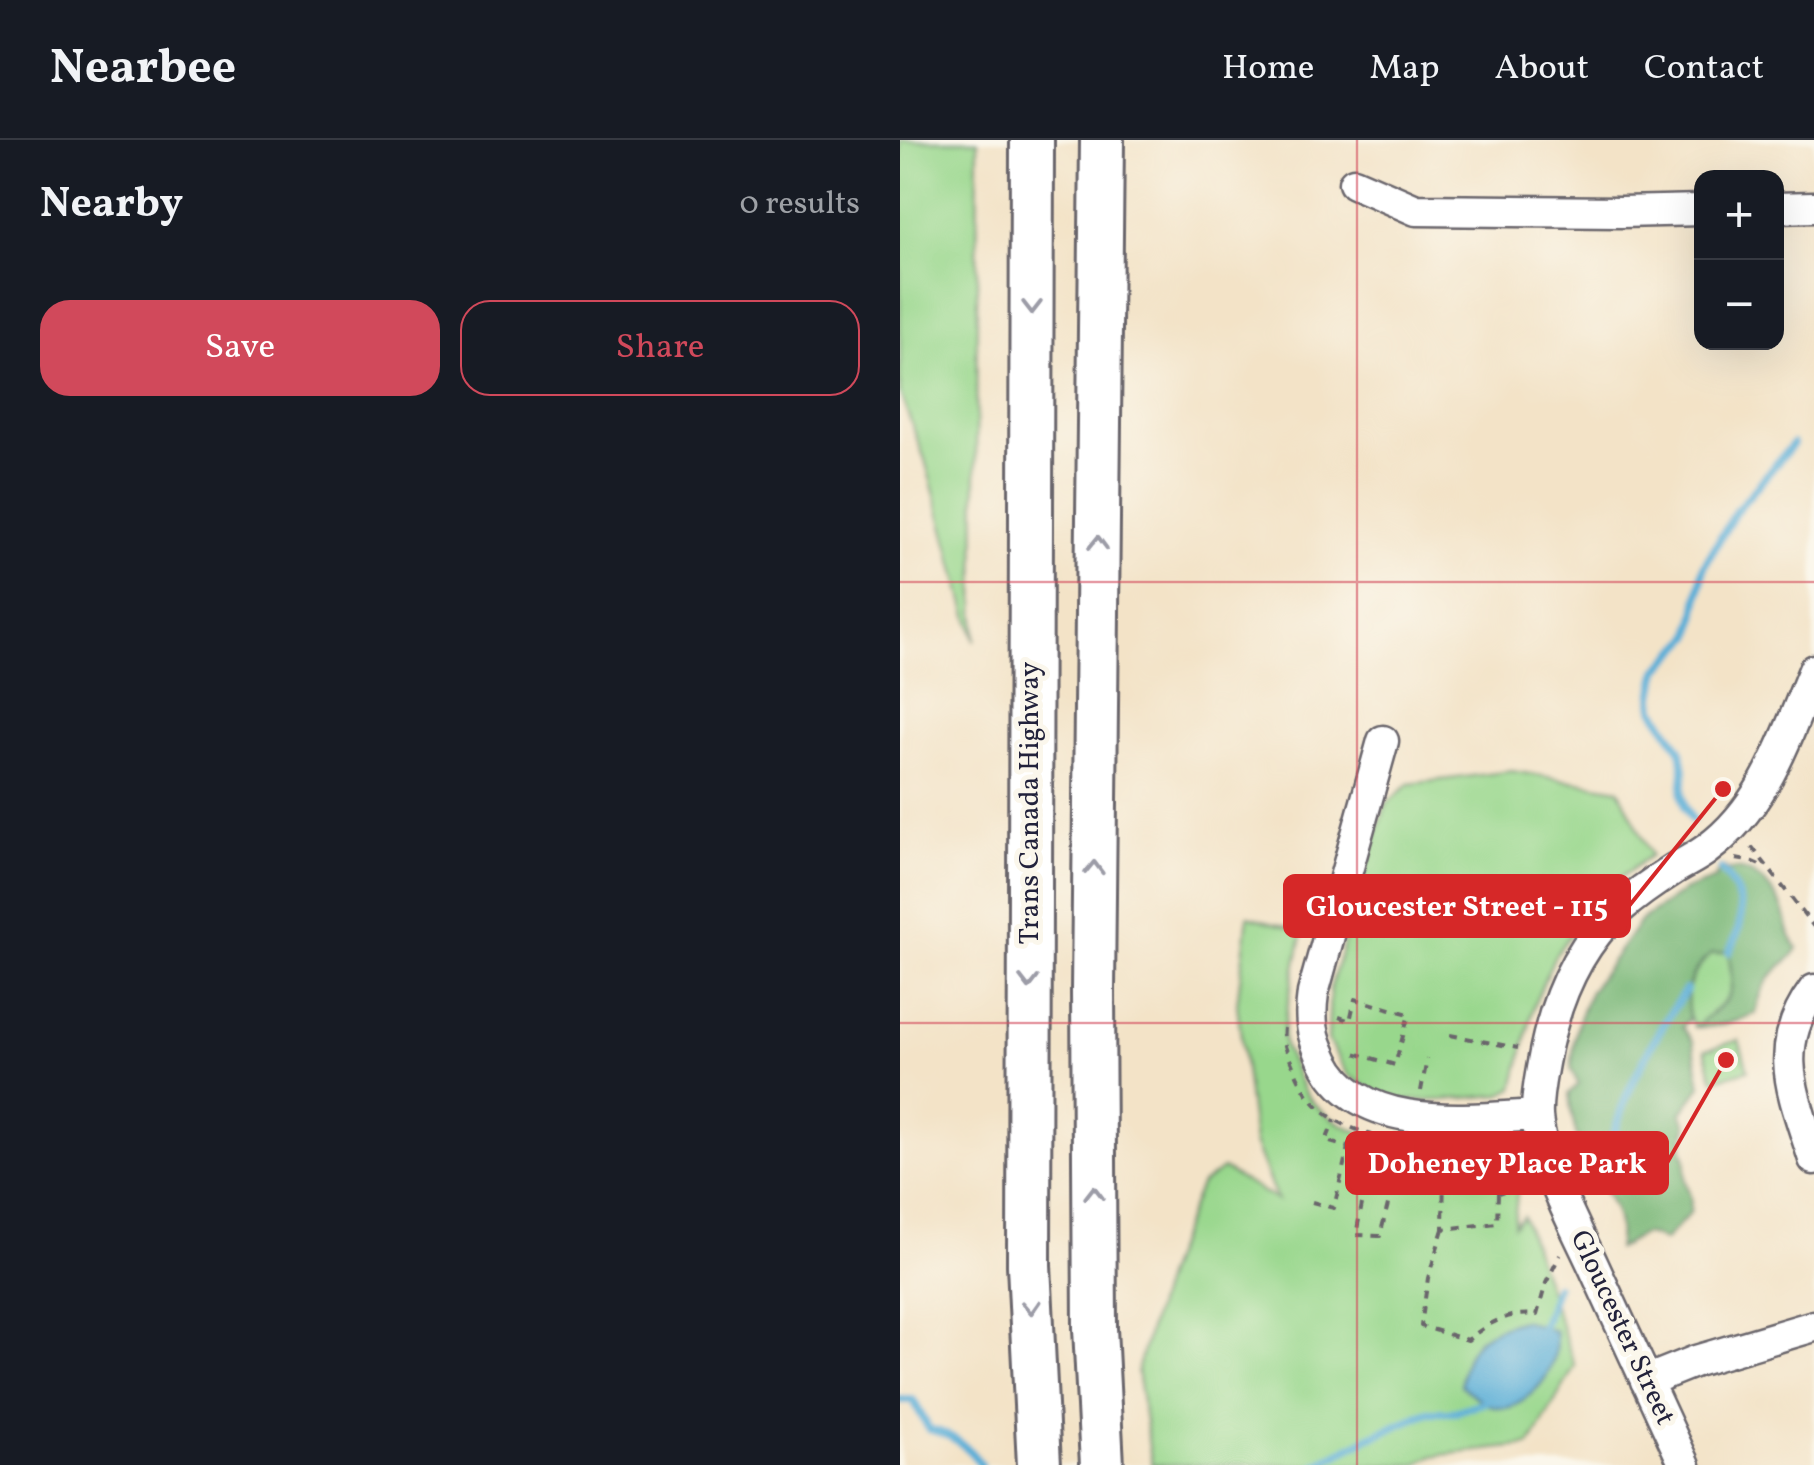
<!DOCTYPE html>
<html lang="en">
<head>
<meta charset="utf-8">
<style>
  :root { --surface:#171b24; --page:#242831; --text:#f1f3f6; --muted:#9ea1a6; --line:#363941; --accent:#d1495b }
  body { margin:0; font-family:Vollkorn,serif; background:var(--page); color:var(--text) }
  .controls { position:absolute; right:30px; top:30px; display:grid; overflow:hidden; border-radius:20px; box-shadow:0 10px 40px #0002 }
  .controls button { width:90px; height:90px; display:grid; place-items:center; padding:0; border:0; border-bottom:2px solid var(--line); background:var(--surface); color:var(--text); font:50px sans-serif }
  .list { margin:0; padding:0; list-style:none }
  h2 { display:flex; justify-content:space-between; align-items:center; height:130px; margin:0; padding:0 40px; font-size:42px }
  h2 small { font-size:32px; font-weight:400; color:var(--muted) }
  .actions { display:flex; gap:20px; padding:30px 40px }
  .actions a { flex:1; padding:22px 0; border:2px solid var(--accent); border-radius:30px; text-align:center; font-size:35px; color:var(--accent) }
  .actions .main { background:var(--accent); color:#fff }
  .map { position:relative; flex:none; width:914px; height:1325px; overflow:hidden }
  header { display:flex; align-items:center; gap:60px; box-sizing:border-box; height:140px; padding:0 50px; background:var(--surface); border-bottom:2px solid var(--line) }
  header strong { font-size:48px }
  nav { display:flex; gap:55px; margin-inline-start:auto; font-size:35px }
  main { display:flex }
  aside { flex:1; background:var(--surface) }
  .map>svg:first-child { display:block }
</style>
</head>
<body>
<header>
<strong>Nearbee</strong>
<nav><a>Home</a><a>Map</a><a>About</a><a>Contact</a></nav>
</header>
<main>
<aside>
<h2>Nearby<small>0 results</small></h2>
<ul class="list">
</ul>
<div class="actions"><a class="main">Save</a><a>Share</a></div>
</aside>
<div class="map">
<svg width="914" height="1325" viewBox="0 0 914 1325">
  <rect width="100%" height="100%" fill="#fbf7ec"/>
  <filter id="ink" filterUnits="userSpaceOnUse"><feTurbulence type="fractalNoise" baseFrequency=".01" numOctaves="2"/><feDisplacementMap in="SourceGraphic" scale="20" xChannelSelector="R" yChannelSelector="G"/><feConvolveMatrix kernelMatrix="1 2 1 2 8 2 1 2 1" color-interpolation-filters="sRGB"/></filter>
  <filter id="wash" filterUnits="userSpaceOnUse"><feTurbulence type="fractalNoise" baseFrequency=".0048" numOctaves="4" result="noise"/><feDisplacementMap in="SourceGraphic" scale="40" xChannelSelector="R" yChannelSelector="G"/><feGaussianBlur stdDeviation="2.25" result="paint"/><feColorMatrix in="noise" values="0 0 0 0 0 0 0 0 0 0 0 0 0 0 0 0 0 1.4 0 .05"/><feComposite in="paint" operator="in"/></filter>
  <g filter="url(#wash)">
    <rect width="100%" height="100%" fill="#f3e3c7"/>
    <path fill="#98d78c" stroke="#5d7c64" stroke-width="2.5" d="M0 0H78L75 501 25 320 0 253Z
      M612 631 719 649 751 715 709 746 688 768 654 817 634 865 614 948 600 955 543 960 491 961 448 935 428 901 430 849 486 664 509 644Z
      M348 776 403 791C399 812 380 890 384 904 386 912 390 919 393 926 397 935 400 946 406 954 446 1008 530 1007 591 998L614 1022 618 1044 614 1085 623 1076 675 1226 630 1305 532 1316 516 1325H252L237 1231 265 1135 300 1045 323 1029 377 1060 354 1003 337 864Z
      M829 812C836 862 830 856 795 887 777 863 790 832 811 814Z
      M839 900 848 930 814 940 805 910Z"/>
    <path fill="#7ab878" stroke="#4e6d5a" stroke-width="2.5" d="M824 728 828 731C849 724 869 745 880 763 889 778 885 795 898 808 892 820 883 823 874 833 863 845 859 857 856 873 837 882 816 888 795 887 830 857 837 862 828 812L811 814C787 834 785 849 789 879L782 887 793 901 801 946 781 973 787 985 782 1006 786 1021 785 1040 791 1059 790 1073 764 1101C738 1086 739 1099 717 1109 725 1066 699 1051 684 1015 675 995 671 976 669 954L678 944 671 928 675 899 679 878 690 851 741 780 785 750 815 739 817 733Z"/>
    <path fill="#5bafd7" stroke="#3e6889" stroke-width="2.5" d="M622 1180 655 1191C659 1219 647 1244 624 1259 622 1260 612 1267 610 1267 591 1272 574 1256 561 1245 564 1202 582 1191 622 1180Z"/>
    <g fill="none" stroke-linecap="round" stroke-linejoin="round">
      <path stroke="#5bafd7" stroke-width="8" d="M792 680 785 667 782 654 784 630 781 611 754 569 753 557 758 530 792 495 804 426 836 371 893 304
        M821 730C846 758 846 781 829 812
        M689 1037C713 1013 715 983 728 953 744 917 763 881 786 850
        M642 1187 656 1146
        M0 1260H13L29 1289C53 1295 67 1305 81 1325
        M417 1325 468 1298 528 1272H554L585 1262"/>
    </g>
  </g>
  <g filter="url(#ink)">
    <g fill="none" stroke-linecap="round" stroke-linejoin="round">
      <g stroke="#6b666c" stroke-width="35">
        <path id="minor" d="M454 43 516 70 721 72 802 70
          M876 68 914 67
          M483 601 413 853C409 881 412 896 424 921 460 994 569 979 637 975
          M914 850C870 909 894 955 914 1019
          M746 1241 796 1221 914 1186
          M785 1325C754 1258 723 1191 693 1125 673 1082 641 1023 637 976 636 959 640 940 643 923 653 866 675 809 719 769 736 754 755 741 774 729 785 722 797 717 807 709 866 666 887 594 914 530"/>
      </g>
      <g stroke="#6b666c" stroke-width="48">
        <path id="highway" d="M132 0 129 1125 139 1325
          M202 1325 195 1188 193 850 202 0"/>
      </g>
      <path stroke="#6b666c" stroke-width="4" stroke-dasharray="8 8" stroke-linecap="butt" d="M852 707 914 787
        M836 719 853 722 864 727
        M439 877 450 881 455 859 509 874 495 925 451 912
        M384 888C382 903 387 912 393 926 410 968 429 981 472 995
        M550 895 618 908
        M521 951 527 919
        M528 1002 529 1028 544 1030 543 1089 597 1083 598 1053
        M573 1006 574 1024 594 1025 598 1053 626 1045
        M412 1062 434 1068 448 1007 426 1001 435 979
        M462 1064 456 1095 480 1096 497 1029 475 1027 480 998
        M543 1089 528 1138 521 1186 568 1200C589 1182 608 1172 637 1175L646 1143 660 1115"/>
      <use href="#minor" stroke="#fff" stroke-width="30"/>
      <use href="#highway" stroke="#fff" stroke-width="42"/>
    </g>
    <defs><path id="oneway-chevron" d="M-2-3.5L2.5 0L-2 3.5" fill="none" stroke-width="1.6" stroke-linecap="round" stroke-linejoin="round" transform="scale(2.5)"/></defs>
    <g stroke="#9c9ca7">
      <use href="#oneway-chevron" transform="translate(132 167) rotate(90)"/>
      <use href="#oneway-chevron" transform="translate(198 403) rotate(-89)"/>
      <use href="#oneway-chevron" transform="translate(194 728) rotate(-89)"/>
      <use href="#oneway-chevron" transform="translate(129 842) rotate(90)"/>
      <use href="#oneway-chevron" transform="translate(194 1053) rotate(-90)"/>
      <use href="#oneway-chevron" transform="translate(131 1167) rotate(87)"/>
    </g>
  </g>
  <path fill="none" stroke="#d1495b" stroke-width="2.5" stroke-opacity="0.55" d="M457 0V1325M0 442H914M0 883H914"/>
  <g text-anchor="middle" dominant-baseline="central" stroke-width="10" stroke-linejoin="round" paint-order="stroke">
    <g font-size="28" fill="#22223b" stroke="#fbf7ec">
      <text transform="translate(130 663) rotate(-90)">Trans Canada Highway</text>
      <text transform="translate(722 1188) rotate(65)">Gloucester Street</text>
    </g>
  </g>
  <path fill="none" stroke="#d62828" stroke-width="4" d="M823 649L729 766M826 920L767 1023"/>
  <g fill="#d62828" stroke="#fbf7ec" stroke-width="4">
    <circle cx="823" cy="649" r="10"/>
    <circle cx="826" cy="920" r="10"/>
  </g>
  <g fill="#d62828" stroke="#d62828" stroke-width="4">
    <rect x="385" y="736" width="344" height="60" rx="10"/>
    <rect x="447" y="993" width="320" height="60" rx="10"/>
  </g>
  <g font-size="30" text-anchor="middle" font-weight="bold" fill="#fff">
    <text x="557" y="776">Gloucester Street - 115</text>
    <text x="607" y="1033">Doheney Place Park</text>
  </g>
</svg>
<div class="controls">
<button>+</button>
<button>−</button>
</div>
</div>
</main>
</body>
</html>
